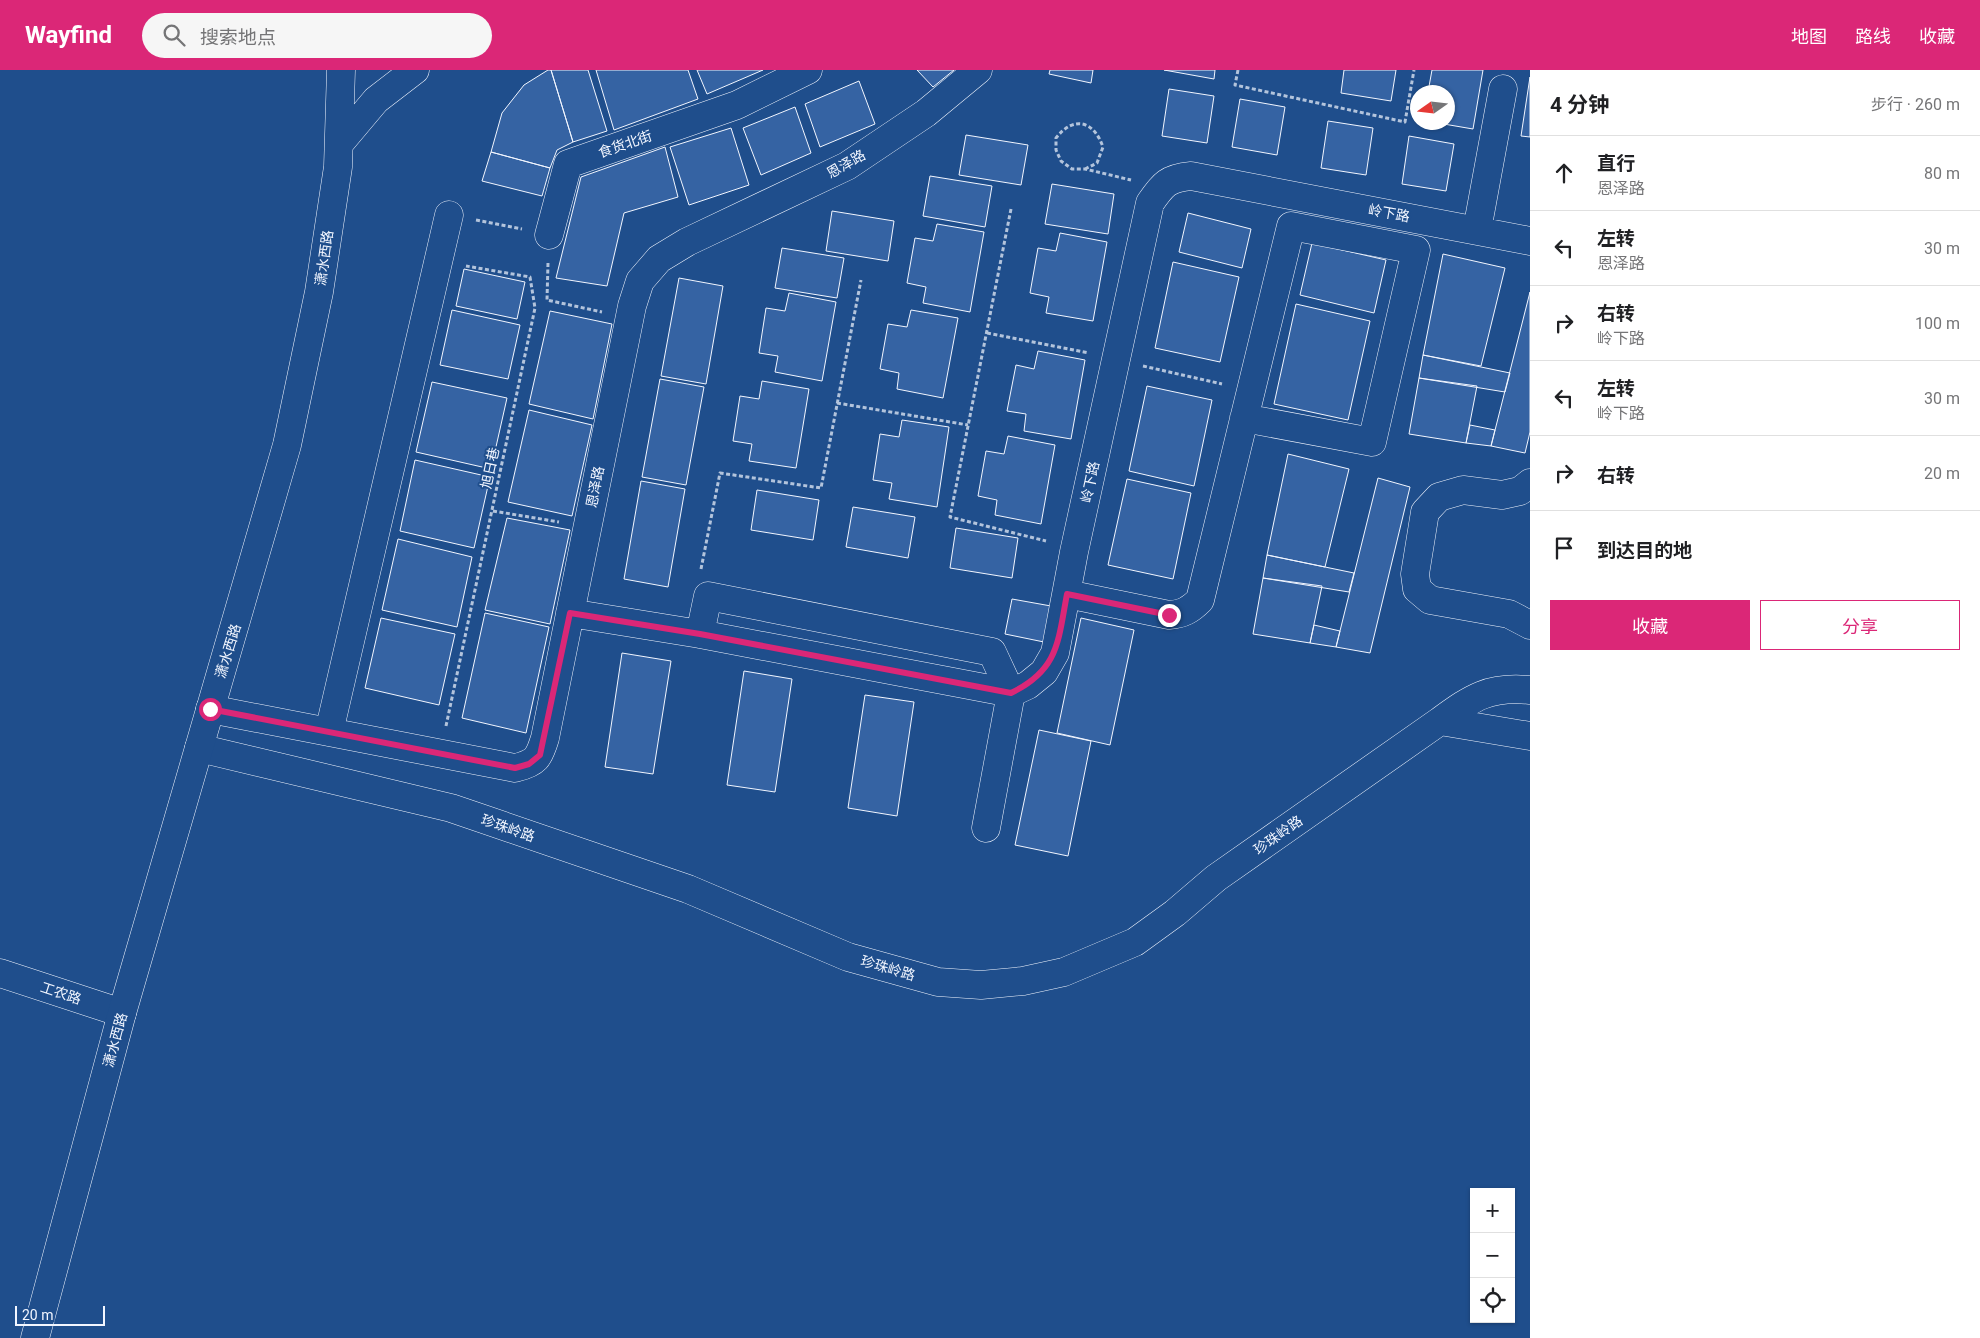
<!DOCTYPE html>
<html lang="zh">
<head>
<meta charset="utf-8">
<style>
  :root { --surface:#fff; --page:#f6f6f6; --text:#202124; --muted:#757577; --line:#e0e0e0; --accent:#db2777 }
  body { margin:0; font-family:Roboto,"Noto Sans SC",sans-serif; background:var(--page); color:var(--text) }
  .controls { position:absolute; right:15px; bottom:15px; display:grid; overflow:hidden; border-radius:0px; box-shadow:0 1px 4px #0004 }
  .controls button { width:45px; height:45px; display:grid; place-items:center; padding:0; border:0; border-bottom:1px solid var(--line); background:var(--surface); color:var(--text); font:25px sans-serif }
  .compass { position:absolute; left:1410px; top:15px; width:45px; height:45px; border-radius:50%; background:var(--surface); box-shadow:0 1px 4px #0004; rotate:256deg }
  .scale { position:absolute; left:15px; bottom:12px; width:90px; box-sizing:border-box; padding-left:5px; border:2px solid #f2f6ff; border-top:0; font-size:14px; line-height:18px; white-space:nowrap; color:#f2f6ff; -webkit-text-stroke:4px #1f4e8c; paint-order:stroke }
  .stop { position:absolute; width:15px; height:15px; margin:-11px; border:4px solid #db2777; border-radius:50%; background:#fff }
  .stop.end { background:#db2777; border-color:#fff; box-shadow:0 1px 5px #0008 }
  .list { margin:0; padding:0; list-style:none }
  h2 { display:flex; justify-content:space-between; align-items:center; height:65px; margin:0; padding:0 20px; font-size:21px }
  h2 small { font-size:16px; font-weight:400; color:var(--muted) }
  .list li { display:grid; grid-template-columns:32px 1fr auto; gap:15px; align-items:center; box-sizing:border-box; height:75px; padding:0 20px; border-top:1px solid var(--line) }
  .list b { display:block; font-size:19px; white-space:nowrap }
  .list p { margin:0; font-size:16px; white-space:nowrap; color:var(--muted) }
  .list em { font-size:16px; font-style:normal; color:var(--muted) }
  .actions { display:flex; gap:10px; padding:15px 20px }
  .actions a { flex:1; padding:11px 0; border:1px solid var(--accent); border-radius:0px; text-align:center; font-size:18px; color:var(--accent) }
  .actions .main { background:var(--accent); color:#fff }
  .icon { flex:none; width:28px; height:28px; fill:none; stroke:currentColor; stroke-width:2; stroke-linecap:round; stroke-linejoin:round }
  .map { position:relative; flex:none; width:1530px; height:1268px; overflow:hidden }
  header { display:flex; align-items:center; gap:30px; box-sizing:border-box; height:70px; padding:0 25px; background:var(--accent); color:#fff }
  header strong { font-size:24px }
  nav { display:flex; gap:28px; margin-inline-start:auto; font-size:18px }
  .search { width:350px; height:45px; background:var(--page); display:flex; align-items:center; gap:12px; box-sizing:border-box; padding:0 18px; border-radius:28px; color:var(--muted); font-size:19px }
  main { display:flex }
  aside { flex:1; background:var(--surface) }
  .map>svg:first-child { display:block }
</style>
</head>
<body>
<header>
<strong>Wayfind</strong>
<div class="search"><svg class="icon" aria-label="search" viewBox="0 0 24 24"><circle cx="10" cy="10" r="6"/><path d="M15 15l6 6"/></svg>搜索地点</div>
<nav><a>地图</a><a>路线</a><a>收藏</a></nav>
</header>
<main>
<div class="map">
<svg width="1530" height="1268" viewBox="0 0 1530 1268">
  <rect width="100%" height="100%" fill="#1f4e8c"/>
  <path fill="#3563a3" stroke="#f2f6ff" d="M548 0H551L573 72 557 80 550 98 491 82 502 43 524 15Z
    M551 0H588L607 61 573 72Z
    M596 0H688L698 29 614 60Z
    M697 0H763L707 24Z
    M917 0H954L933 17Z
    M1050 0H1093L1091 13 1049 4Z
    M1164 0H1215L1214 9Z
    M1344 0H1396L1391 31 1341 23Z
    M1432 0H1483L1473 59 1432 52H1448V22H1428Z
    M1530 7V67L1521 66Z
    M859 11 875 54 820 77 805 34Z
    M1169 19 1214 26 1207 73 1162 66Z
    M1240 29 1285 37 1277 85 1232 77Z
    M795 37 811 83 761 105 743 58Z
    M1328 51 1373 58 1366 105 1321 98Z
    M731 58 749 115 689 135 670 77Z
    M966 65 1028 75 1021 115 959 105Z
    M1409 66 1454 74 1446 121 1402 114Z
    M665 77 678 127 624 143 607 216 556 208 581 107Z
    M491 82 550 98 542 126 482 111Z
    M930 106 992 116 985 157 923 146Z
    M1052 114 1114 124 1108 164 1045 154Z
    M832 141 894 151 888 191 826 181Z
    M1188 143 1251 159 1242 198 1179 182Z
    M937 154 984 162 970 242 923 233 926 217 907 213 915 168 933 171Z
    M1060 163 1107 172 1093 251 1046 243 1049 227 1030 223 1038 178 1056 181Z
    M1312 173 1386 190 1374 243 1300 225Z
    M782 178 844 188 837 228 775 218Z
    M1443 184 1505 198 1481 296 1423 285Z
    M1173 192 1239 207 1220 292 1155 278Z
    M464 199 525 212 517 249 456 236Z
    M679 208 723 216 706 314 661 306Z
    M1530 222V362L1525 383 1491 376Z
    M789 223 836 232 822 311 775 302 778 286 759 283 766 238 785 241Z
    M1296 234 1370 251 1348 350 1274 334Z
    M452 240 520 255 508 309 440 295Z
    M911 240 958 248 943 328 897 319 899 303 880 299 888 254 907 257Z
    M550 241 612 254 593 349 529 334Z
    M1038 281 1085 290 1071 369 1024 361 1026 344 1007 341 1016 295 1034 299Z
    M1423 285 1510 303 1505 322 1419 308Z
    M1419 308 1477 316 1466 373 1409 364Z
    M660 309 704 317 686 415 642 407Z
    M762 311 809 319 796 398 749 391 752 374 733 371 740 326 759 329Z
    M432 312 507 328 491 399 416 382Z
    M1147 316 1212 330 1194 416 1129 401Z
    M529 340 592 355 572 446 508 432Z
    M902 350 949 357 937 437 889 429 892 413 873 410 880 364 899 367Z
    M1470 355 1495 360 1491 376 1466 373Z
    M1008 366 1055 375 1041 454 995 445 997 430 978 426 986 381 1004 384Z
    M1288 384 1349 399 1325 497 1267 485Z
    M415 390 490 407 474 478 400 461Z
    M1378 408 1410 417 1370 583 1336 577Z
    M1127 409 1191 423 1173 509 1108 495Z
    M641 411 685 419 668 517 624 509Z
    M757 420 819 430 813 470 751 460Z
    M853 437 915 447 908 488 846 477Z
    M507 448 570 460 550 554 485 540Z
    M956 458 1018 468 1012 508 950 498Z
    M398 469 472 487 457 557 382 540Z
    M1267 485 1354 503 1349 522 1263 508Z
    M1263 508 1322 516 1310 573 1253 564Z
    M1012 529 1051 536 1044 572 1005 564Z
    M485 543 549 557 526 663 462 648Z
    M381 548 455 564 439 635 365 618Z
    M1081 548 1134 560 1110 675 1057 663Z
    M1314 555 1340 561 1336 577 1310 573Z
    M622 583 671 591 653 704 605 697Z
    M744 601 792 609 775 722 727 715Z
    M865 625 914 632 897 746 848 738Z
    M1039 660 1091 671 1068 786 1015 775Z"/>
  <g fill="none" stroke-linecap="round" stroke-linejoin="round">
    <g stroke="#f2f6ff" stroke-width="29">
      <path id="street" d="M1477 160 1503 19
        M549 165 568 94 737 35 808 0
        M1530 413 1520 421 1502 425 1463 420 1439 427 1425 442 1415 504 1417 519 1430 530 1509 544 1530 555
        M1067 524 1169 545C1183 544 1190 540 1200 530L1291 156 1416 180 1372 372 1244 348
        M570 543 700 564 1011 623 1028 615 1044 602 1055 583 1074 482 1150 133C1163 114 1168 108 1191 106L1530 171
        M700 564 708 526 992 582 1011 623 986 758
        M210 639 515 698C536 693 539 688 545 668L632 236 640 211 659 189 687 172 847 96 926 43 978 0
        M1440 651C1472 628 1488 616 1530 620
        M329 662 449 145
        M199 678 451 738 688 819 848 887 938 912 981 915 1023 911 1064 902 1135 872 1175 843 1216 808 1440 651 1530 666"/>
    </g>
    <g stroke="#f2f6ff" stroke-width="29">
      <path id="secondary" d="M0 903 122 943"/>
    </g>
    <g stroke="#f2f6ff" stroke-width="29">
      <path id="primary" d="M339 74 376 30 415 0
        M35 1268 122 943 287 375 319 222 338 97 341 0"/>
    </g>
    <path stroke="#b3c4dc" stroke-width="3" stroke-dasharray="4 2.5" stroke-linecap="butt" d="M1238 0 1235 15 1405 52 1414 0
      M1085 99 1097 93 1103 77C1094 51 1074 45 1056 68V80L1061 91 1072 99H1085L1131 110
      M1011 139 950 447 1046 471
      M476 150 522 159
      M548 193 547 230 602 242
      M987 263 1089 283
      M1143 296 1222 314
      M837 333 968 355
      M493 441 559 452
      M701 499 720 403 821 418 861 210
      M446 656 535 238 530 207 466 196"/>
    <use href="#street" stroke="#1f4e8c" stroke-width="28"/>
    <use href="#secondary" stroke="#1f4e8c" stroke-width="28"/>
    <use href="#primary" stroke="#1f4e8c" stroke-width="28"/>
  </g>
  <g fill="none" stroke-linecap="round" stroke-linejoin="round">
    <path stroke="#db2777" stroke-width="6" d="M210 639 515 698 529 694 540 685 570 543 700 564 1011 623C1059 600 1058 571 1067 524L1169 545"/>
  </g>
  <g text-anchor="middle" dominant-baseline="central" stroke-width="4" stroke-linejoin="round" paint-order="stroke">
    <g font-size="14" fill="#f2f6ff" stroke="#1f4e8c">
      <text transform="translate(625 74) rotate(-19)">食货北街</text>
      <text transform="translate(846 94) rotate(-30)">恩泽路</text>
      <text transform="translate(1389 143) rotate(10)">岭下路</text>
      <text transform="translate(324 188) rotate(-82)">潇水西路</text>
      <text transform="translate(490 398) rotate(-78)">旭日巷</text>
      <text transform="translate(1090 412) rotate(-78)">岭下路</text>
      <text transform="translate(595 417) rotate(-79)">恩泽路</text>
      <text transform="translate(228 581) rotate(-73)">潇水西路</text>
      <text transform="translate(508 758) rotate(19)">珍珠岭路</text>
      <text transform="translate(1278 765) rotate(-35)">珍珠岭路</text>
      <text transform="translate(888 898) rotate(16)">珍珠岭路</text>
      <text transform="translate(61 923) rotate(18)">工农路</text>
      <text transform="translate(115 970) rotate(-75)">潇水西路</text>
    </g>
  </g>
</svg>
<div class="controls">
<button>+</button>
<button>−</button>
<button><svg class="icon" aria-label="locate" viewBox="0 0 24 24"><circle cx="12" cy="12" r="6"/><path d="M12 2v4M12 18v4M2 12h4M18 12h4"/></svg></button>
</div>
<svg class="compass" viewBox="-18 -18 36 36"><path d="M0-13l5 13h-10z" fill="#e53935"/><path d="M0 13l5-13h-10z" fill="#757577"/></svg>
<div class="scale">20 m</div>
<div class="stop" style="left:210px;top:639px"></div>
<div class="stop end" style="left:1169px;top:545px"></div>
</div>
<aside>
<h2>4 分钟<small>步行 · 260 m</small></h2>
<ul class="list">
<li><svg class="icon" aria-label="ahead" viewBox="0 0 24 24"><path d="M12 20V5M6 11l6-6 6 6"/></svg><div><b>直行</b><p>恩泽路</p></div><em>80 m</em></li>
<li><svg class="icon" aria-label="left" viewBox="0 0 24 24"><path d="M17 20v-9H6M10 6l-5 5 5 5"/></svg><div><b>左转</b><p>恩泽路</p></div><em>30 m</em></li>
<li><svg class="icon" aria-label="right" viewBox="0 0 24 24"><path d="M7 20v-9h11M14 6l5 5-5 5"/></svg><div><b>右转</b><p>岭下路</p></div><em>100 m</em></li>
<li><svg class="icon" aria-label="left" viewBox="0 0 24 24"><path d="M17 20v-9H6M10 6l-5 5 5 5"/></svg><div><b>左转</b><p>岭下路</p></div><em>30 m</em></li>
<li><svg class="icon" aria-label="right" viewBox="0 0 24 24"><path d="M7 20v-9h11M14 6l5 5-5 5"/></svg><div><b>右转</b></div><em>20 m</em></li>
<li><svg class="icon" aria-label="arrive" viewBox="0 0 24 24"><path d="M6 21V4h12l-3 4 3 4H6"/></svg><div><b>到达目的地</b></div></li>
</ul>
<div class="actions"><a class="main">收藏</a><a>分享</a></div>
</aside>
</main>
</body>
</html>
